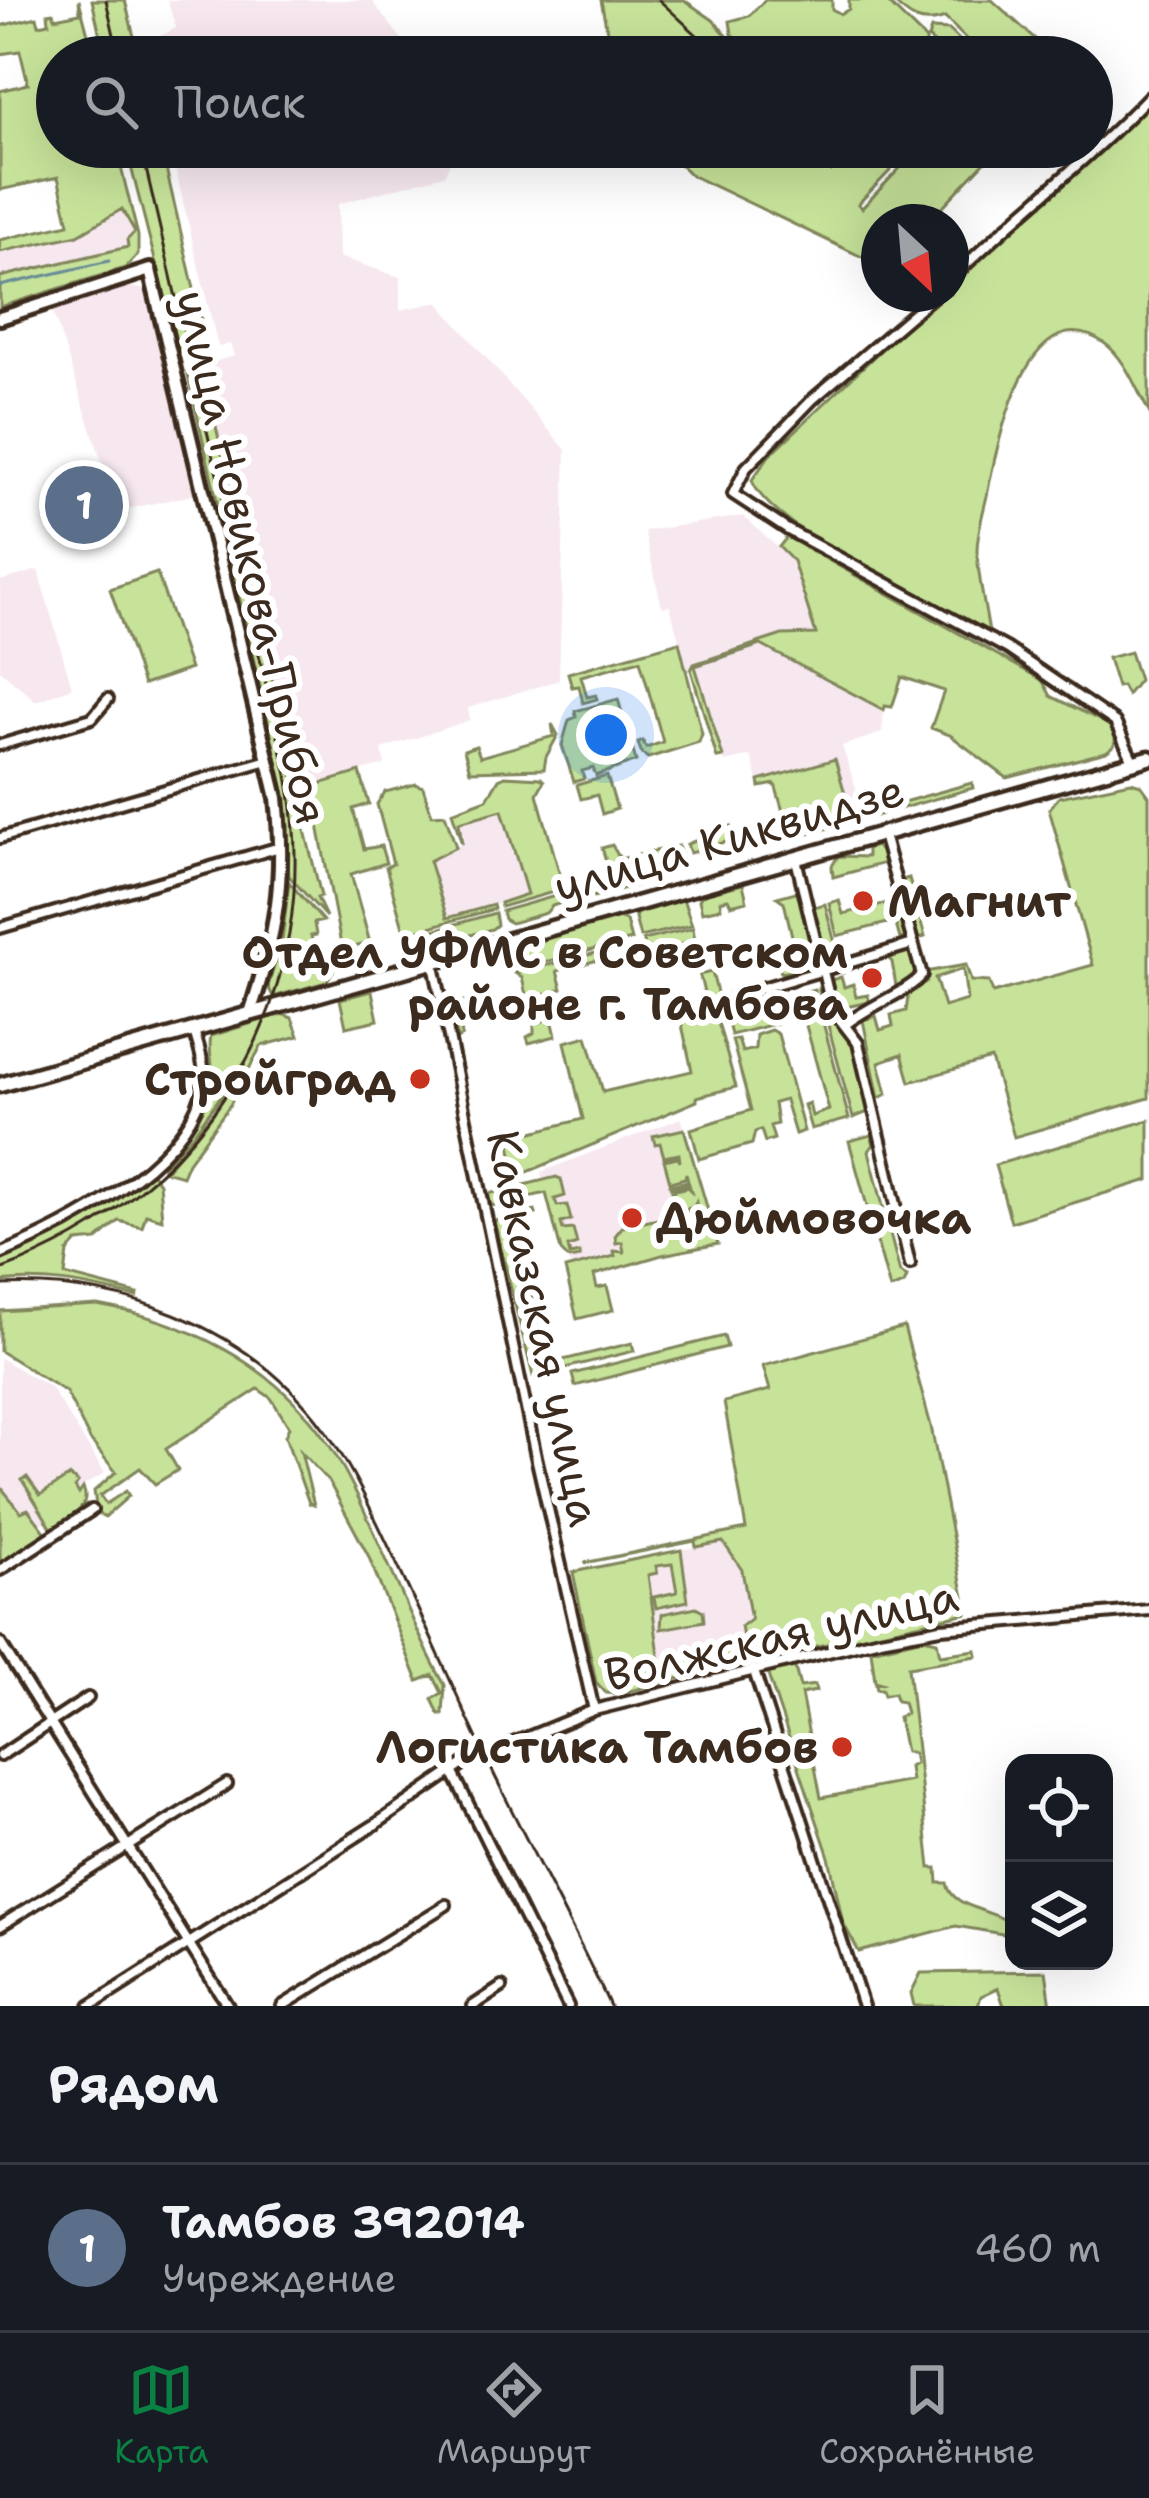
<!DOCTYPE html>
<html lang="ru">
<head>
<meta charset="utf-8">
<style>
  :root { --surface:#171b24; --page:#20242c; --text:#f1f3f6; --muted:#9ea1a6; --line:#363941; --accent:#0b8043 }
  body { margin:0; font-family:"Shantell Sans",sans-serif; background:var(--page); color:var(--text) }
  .controls { position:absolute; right:36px; bottom:36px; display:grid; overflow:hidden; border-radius:24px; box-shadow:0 12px 48px #0002 }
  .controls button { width:108px; height:108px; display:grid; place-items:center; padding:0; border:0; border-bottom:3px solid var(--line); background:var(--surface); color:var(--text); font:60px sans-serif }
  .compass { position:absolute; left:861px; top:204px; width:108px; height:108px; border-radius:50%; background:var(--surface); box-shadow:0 12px 48px #0002; rotate:154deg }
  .you { position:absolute; left:606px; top:735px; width:42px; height:42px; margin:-30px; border:9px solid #fff; border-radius:50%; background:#1a73e8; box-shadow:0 0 0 18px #1a73e833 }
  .badge { display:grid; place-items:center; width:78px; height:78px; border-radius:50%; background:var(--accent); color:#fff; font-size:39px; font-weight:700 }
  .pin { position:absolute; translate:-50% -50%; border:6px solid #fff; box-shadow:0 3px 12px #0006 }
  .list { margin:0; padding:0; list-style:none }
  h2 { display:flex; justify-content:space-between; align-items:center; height:156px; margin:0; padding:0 48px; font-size:51px }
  h2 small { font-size:39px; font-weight:400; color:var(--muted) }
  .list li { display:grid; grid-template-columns:78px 1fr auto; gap:36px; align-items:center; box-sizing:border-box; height:168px; padding:0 48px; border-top:3px solid var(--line) }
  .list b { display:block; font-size:45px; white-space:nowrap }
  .list p { margin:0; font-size:39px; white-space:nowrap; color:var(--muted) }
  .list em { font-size:39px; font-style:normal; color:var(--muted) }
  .icon { flex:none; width:66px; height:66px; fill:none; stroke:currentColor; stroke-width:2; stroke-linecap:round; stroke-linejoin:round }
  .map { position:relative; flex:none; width:1149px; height:2006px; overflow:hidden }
  .search { position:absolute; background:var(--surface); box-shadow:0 12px 48px #0002; left:36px; right:36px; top:36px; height:132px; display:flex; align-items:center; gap:30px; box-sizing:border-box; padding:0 42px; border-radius:66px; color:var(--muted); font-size:45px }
  .sheet { height:324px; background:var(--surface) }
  nav { display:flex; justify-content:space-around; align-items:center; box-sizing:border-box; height:168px; border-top:3px solid var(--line); background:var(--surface); font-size:33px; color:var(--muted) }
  nav a { display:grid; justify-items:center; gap:6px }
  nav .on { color:var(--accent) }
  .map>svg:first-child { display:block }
</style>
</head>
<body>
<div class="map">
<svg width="1149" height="2006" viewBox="0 0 1149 2006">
  <rect width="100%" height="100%" fill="#fff"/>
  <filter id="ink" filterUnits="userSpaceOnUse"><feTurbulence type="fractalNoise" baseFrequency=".00833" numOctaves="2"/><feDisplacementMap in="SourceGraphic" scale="24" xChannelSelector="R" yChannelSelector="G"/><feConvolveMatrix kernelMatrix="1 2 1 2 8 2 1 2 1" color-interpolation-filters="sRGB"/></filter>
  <g filter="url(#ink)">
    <path fill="#f7e8f0" d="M167 0H371L416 57H148L145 44 176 28Z
      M170 147H458L444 175 338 204 339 257 400 277V310L438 302 566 450 559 680 468 708 470 720 382 749 385 765 296 788 202 365 234 356 230 344 218 347Z
      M122 208 135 232 129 247 0 277V252L78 235Z
      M124 286 149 290 197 494 118 511 52 309Z
      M743 516 793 561 816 635H782L737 647 733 654 762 645 884 710 882 733 842 746 866 818 791 839 775 783 760 787 751 756 725 762 694 666 687 671 670 606 662 607 644 531Z
      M38 570 72 687 36 701 0 670V581Z
      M501 809 527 895 447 919 429 860 464 843 458 822Z
      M681 1118 718 1244 663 1257 658 1244 572 1267 561 1251 541 1172Z
      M0 1358 50 1387 105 1473 85 1485 76 1502 0 1551Z
      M723 1542 759 1596 767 1643 661 1662 641 1557Z"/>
    <path fill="#c7e39a" stroke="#81865c" stroke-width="3" fill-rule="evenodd" d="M79 0 94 57H57V147H116L138 236V255L125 268 0 307V277L128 247 127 240 135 232 122 209 78 235 0 252V240L69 224 58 177 0 190V91L28 84 20 51 0 54V26L37 17 39 25 49 23 48 13 53 12 55 18 80 13Z
      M92 0H125L139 57H105Z
      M601 0H684L713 20 746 57H612Z
      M765 0H832V9L841 14 849 9V0H885L926 40V57H850L840 50 831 57H754L732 34 730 21 749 16Z
      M891 0H992L1055 57H1004L1012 49 1009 45 981 54 945 18C920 27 909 17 891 0Z
      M931 29 949 30 977 57H936L942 50 928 38Z
      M1149 101V412C1137 391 1125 357 1104 343 1026 291 996 448 987 496 983 513 977 533 977 551 978 578 985 606 989 633 937 605 769 530 752 480L769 456 940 294H951V283L1116 137Z
      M126 147H161L201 319 194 321 196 341H200L195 351 183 354 178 350Z
      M663 147H913L858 204 862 208 920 147H999L928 222H879V265L691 175Z
      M202 363 296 787H301L304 826 321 896 317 898 326 917 289 876 284 791 187 371Z
      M787 537 1042 680 1051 696 1111 726 1116 735 1114 746 1106 752 1007 778 950 735 931 728 944 691 902 677 892 707 885 706 884 710 761 645 695 666 723 757 717 758 691 670 694 664 782 635 816 634 793 561 779 547Z
      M157 573 190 669 143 685 110 589Z
      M679 642 702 734 699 742 648 758 642 754 638 743 643 741 646 748 663 742 640 660 581 676 587 697 596 695 597 699 583 703 579 686 572 687 568 673Z
      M1130 652 1139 680 1127 695 1122 686 1117 687 1108 658Z
      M618 699 636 761 596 776 593 768 582 771 584 779 574 782 562 745 569 720 576 717 575 711Z
      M552 724 558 735 546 757 544 769 470 771 464 750 476 746 480 757 554 736Z
      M835 759 853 821 791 839 775 784 760 787 759 781Z
      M360 772 369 804 353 809 364 849 381 846 386 863 351 874 370 943 342 950 319 830 316 785Z
      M505 776 541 778 544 781 537 794 564 889 501 907 500 903 527 894 502 810 459 822 462 844 452 812 487 799 499 779Z
      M607 776 617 809 602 814 597 795 581 799 577 785Z
      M1131 782 1141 785 1149 796V1098L1014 1137 991 1059 910 1082 902 1054 879 1062 887 1094 879 1098 863 1020 876 1016 880 1030 893 1026 891 1015 906 1011 909 991 927 982 925 972 966 965 971 981 989 982 993 993 1093 965 1049 809 1059 797ZM963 969 967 1000 944 1007 935 978Z
      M972 783 973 788 875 816 864 813Z
      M416 784 423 787 432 815 445 814 456 847 429 861 447 918 493 905 494 909 405 934 386 867 393 864 377 804 385 792Z
      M731 826 735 839 690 853 687 844Z
      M612 845 620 859 678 846 681 856 611 877 602 848Z
      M875 846 882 851 885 863 833 877 832 866 838 856 867 857V849Z
      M661 866 665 877 593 897 607 890 606 883Z
      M909 878 925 937 915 940 899 881Z
      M289 882 323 921 314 923 316 935 311 936 313 945 308 947 310 958 316 961 292 970 330 960 335 968 326 982 273 997 268 986 282 941Z
      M743 884 747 901 731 905 728 899 720 901 721 908 702 912 699 900 703 894Z
      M799 891 817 966 781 973 776 955 795 949 784 902 777 897Z
      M566 893 568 901 552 906 546 913 511 923 504 919 502 911Z
      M683 899 692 925 640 937 635 918 637 912Z
      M839 900 843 914 891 902 893 911 897 910 905 938 900 939 895 921 837 936 829 903Z
      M825 904 839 959 824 963 810 908Z
      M495 913 497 925 492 929 418 950 407 943 406 938Z
      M618 918 626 921 631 940 514 970 512 947Z
      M693 928 695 941 651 952 646 950 643 940Z
      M695 943 703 974 712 972 720 1005 714 1008 736 1087 697 1097V1101L516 1177 509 1138 583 1119 565 1042 587 1036 603 1092 692 1071 679 1011 706 1001 692 944Z
      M909 948 918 976 896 986 892 962 887 957 849 967 844 972 843 965Z
      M596 953 598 960 557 971 562 989 546 994 556 1036 529 1043 527 1037 534 1033V1025L545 1020 543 1014 531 1016 522 978 515 973Z
      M841 977 844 987 853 984 856 997 868 995 869 1002 837 1009 828 981Z
      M823 986 831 1016 854 1041 871 1103 868 1112 853 1118 818 988Z
      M814 989 849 1119 811 1129 804 1105 809 1103 812 1116 829 1110 798 996 781 1000 784 1013 780 1014 776 999Z
      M372 991 378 1020 346 1027 340 999Z
      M771 996 778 1023 731 1035 726 1015 731 1013 729 1007Z
      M461 1001 474 1003 479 1019 460 1023 462 1036 458 1038 451 1014Z
      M282 1014 292 1018 299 1036 261 1046 230 1105 188 1162 182 1176 165 1171 211 1116 249 1057 192 1136 163 1167 164 1160C180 1136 205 1114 212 1085 216 1070 207 1053 211 1036Z
      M771 1030 778 1034 804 1131 795 1134 785 1100 774 1103 777 1124 770 1126 774 1139 765 1142 761 1130 755 1132 752 1144 699 1159 691 1129 751 1110 732 1040 738 1039 742 1052 755 1049 756 1035Z
      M1149 1120V1180L1011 1222 995 1165Z
      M684 1129 718 1244 662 1255 594 1275 597 1288 607 1286 613 1310 577 1319 565 1269 615 1256 614 1251 624 1252 622 1242 616 1243 615 1236 622 1227 675 1215 678 1227 669 1230 678 1229 680 1235 679 1219 696 1215 700 1221 698 1212 678 1217 677 1214 697 1209 696 1202 694 1207 677 1211 672 1191 687 1187 691 1191 689 1184 671 1188 670 1185 688 1181 686 1173 685 1178 670 1182 664 1160 678 1157 680 1162 679 1154 664 1157 660 1143 655 1144 653 1136Z
      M871 1135 874 1144 869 1151 900 1273 907 1277 904 1284 890 1289 849 1141Z
      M150 1171 159 1183 162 1219 146 1214 142 1227 119 1221 97 1240 77 1242 68 1252 65 1275 138 1294 137 1297C91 1286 47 1276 0 1282V1261L69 1229Z
      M556 1177 561 1179 565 1196 555 1199 557 1206 567 1205 571 1220 561 1223 563 1230 573 1229 577 1244 568 1247 570 1255 579 1253 580 1257 569 1259 561 1251 546 1193 491 1206 488 1194Z
      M535 1211 536 1214 514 1221 547 1364 632 1343 634 1351 533 1376 494 1221Z
      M97 1305C184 1320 270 1362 323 1436 351 1475 370 1524 390 1568 408 1607 423 1648 445 1685L443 1714H439L432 1699 442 1693 433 1675 418 1681 368 1555 329 1482 301 1452 314 1505 309 1503 285 1436 289 1427 271 1398 258 1389 166 1449 178 1470 155 1484 140 1468 100 1496 106 1504 126 1491 129 1496 105 1517 97 1513 94 1491 116 1472 90 1440 66 1392 0 1351V1311Z
      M904 1327 931 1426 967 1613 750 1661 746 1657 741 1626 751 1620 742 1570 723 1542 696 1547 695 1541 584 1563 746 1529 724 1402 770 1390 763 1366Z
      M724 1336 727 1347 575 1386 572 1374Z
      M70 1476 78 1483 75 1487 79 1494 83 1488C93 1509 66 1519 52 1529L22 1480 27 1477 40 1495Z
      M0 1486 21 1512 28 1509 46 1533 0 1563Z
      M681 1550 688 1601 656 1608 654 1597 677 1592 672 1564 656 1566 657 1573 648 1575 660 1662 738 1648 740 1663 618 1694 606 1693 596 1682 573 1572Z
      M696 1607 703 1611 704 1621 661 1629 662 1614Z
      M923 1638 937 1641 940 1655 976 1650 977 1656 908 1667 930 1868H937L938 1883H947C951 1909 993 1909 1014 1925V1936L956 1926 859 1952 843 1923 829 1857 767 1672 793 1660 800 1687 815 1685 816 1691 801 1694 821 1798 911 1781 909 1767 915 1763 913 1753 905 1752 898 1717 906 1713 903 1702 896 1701 894 1693 884 1695 882 1689H877L876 1684 881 1683 875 1681 871 1650Z
      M1046 1971 1051 2006H1004L998 1988 981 1996 978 2006H914L911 1993 921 1973Z"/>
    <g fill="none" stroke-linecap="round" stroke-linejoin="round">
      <path stroke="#698c97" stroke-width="3" d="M0 286 109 261"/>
      <g stroke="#3b2a1e" stroke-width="16">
        <path id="street" d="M951 279C1015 216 1087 161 1149 96
          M936 294 813 399 746 468 733 494 788 530 1008 649 1115 722 1133 761
          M0 745 92 718 108 699
          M0 838 268 760
          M796 859 832 1009 858 1043 910 1264
          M0 928 280 847
          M433 960 535 1452 594 1710
          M735 996 913 944
          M845 1025C866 1007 910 991 922 975L883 835
          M0 1254C65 1227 180 1168 201 1095 208 1073 200 1051 194 1031
          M0 1570 92 1510
          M0 1643 228 2006
          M753 1668 863 2006
          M506 1746 594 1710 880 1639 941 1628 1149 1610
          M0 1756 88 1698
          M452 1771 568 2006
          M0 1926 227 1784
          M90 2006 373 1826 469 1760
          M282 2006 446 1905
          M473 2006 502 1987"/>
      </g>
      <g stroke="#3b2a1e" stroke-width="20">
        <path id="secondary" d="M0 318 150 270 277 798C286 880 276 935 250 1013"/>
      </g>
      <g stroke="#3b2a1e" stroke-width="21">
        <path id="primary" d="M0 1085 1149 758"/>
      </g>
      <use href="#street" stroke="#fff" stroke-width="8"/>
      <use href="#secondary" stroke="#fff" stroke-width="10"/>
      <use href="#primary" stroke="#fff" stroke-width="12"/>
      <path stroke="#3b2a1e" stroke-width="3" d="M106 0 119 57
        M659 0 721 57
        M805 147 831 171
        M0 1270C210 1193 328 995 287 775L141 147
        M0 1285C118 1279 241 1324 316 1418 347 1457 367 1501 388 1545 417 1606 444 1667 472 1728 515 1822 566 1912 610 2006"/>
    </g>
  </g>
  <g fill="#c8321e" stroke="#fff" stroke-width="4.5">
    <circle cx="863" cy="901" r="12"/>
    <circle cx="872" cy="978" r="12"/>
    <circle cx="420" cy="1079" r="12"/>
    <circle cx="632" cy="1218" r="12"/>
    <circle cx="842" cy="1747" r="12"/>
  </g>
  <g text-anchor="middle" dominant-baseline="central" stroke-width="12" stroke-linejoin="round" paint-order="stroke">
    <g font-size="45" fill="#3b2a1e" stroke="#fff">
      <text transform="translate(252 557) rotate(77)">улица Новикова-Прибоя</text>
      <text transform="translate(729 838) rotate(-16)">улица Киквидзе</text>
      <text transform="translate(544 1328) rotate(78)">Кавказская улица</text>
      <text transform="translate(781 1635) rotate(-13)">Волжская улица</text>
    </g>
    <g font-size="45" font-weight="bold" fill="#3b2a1e" stroke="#fff" text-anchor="end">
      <text x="887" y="901" text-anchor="start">Магнит</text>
      <text x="848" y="952">Отдел УФМС в Советском<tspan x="848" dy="52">районе г. Тамбова</tspan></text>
      <text x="396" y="1079">Стройград</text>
      <text x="656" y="1218" text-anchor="start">Дюймовочка</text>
      <text x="818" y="1747">Логистика Тамбов</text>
    </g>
  </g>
</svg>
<div class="controls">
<button><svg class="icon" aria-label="locate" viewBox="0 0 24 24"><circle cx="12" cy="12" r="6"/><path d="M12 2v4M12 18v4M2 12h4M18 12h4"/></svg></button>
<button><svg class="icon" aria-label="layers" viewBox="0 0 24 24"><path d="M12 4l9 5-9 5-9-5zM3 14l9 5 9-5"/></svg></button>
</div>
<svg class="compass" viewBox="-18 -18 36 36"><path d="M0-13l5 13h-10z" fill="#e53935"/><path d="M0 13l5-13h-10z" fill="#9ea1a6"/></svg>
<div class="you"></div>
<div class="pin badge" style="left:84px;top:505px;background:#5c6f8a">1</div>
<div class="search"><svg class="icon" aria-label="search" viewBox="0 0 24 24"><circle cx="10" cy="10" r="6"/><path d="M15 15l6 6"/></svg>Поиск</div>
</div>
<section class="sheet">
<h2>Рядом<small></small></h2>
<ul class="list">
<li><span class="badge" style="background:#5c6f8a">1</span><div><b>Тамбов 392014</b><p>Учреждение</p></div><em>460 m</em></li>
</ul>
</section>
<nav>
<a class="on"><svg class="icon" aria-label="map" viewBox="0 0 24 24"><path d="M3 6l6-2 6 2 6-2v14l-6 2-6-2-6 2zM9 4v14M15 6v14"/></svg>Карта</a>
<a><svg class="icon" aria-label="directions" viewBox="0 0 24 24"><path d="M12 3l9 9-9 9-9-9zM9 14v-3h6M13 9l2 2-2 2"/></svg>Маршрут</a>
<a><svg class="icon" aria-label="saved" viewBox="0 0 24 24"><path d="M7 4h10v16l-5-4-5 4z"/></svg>Сохранённые</a>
</nav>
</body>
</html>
